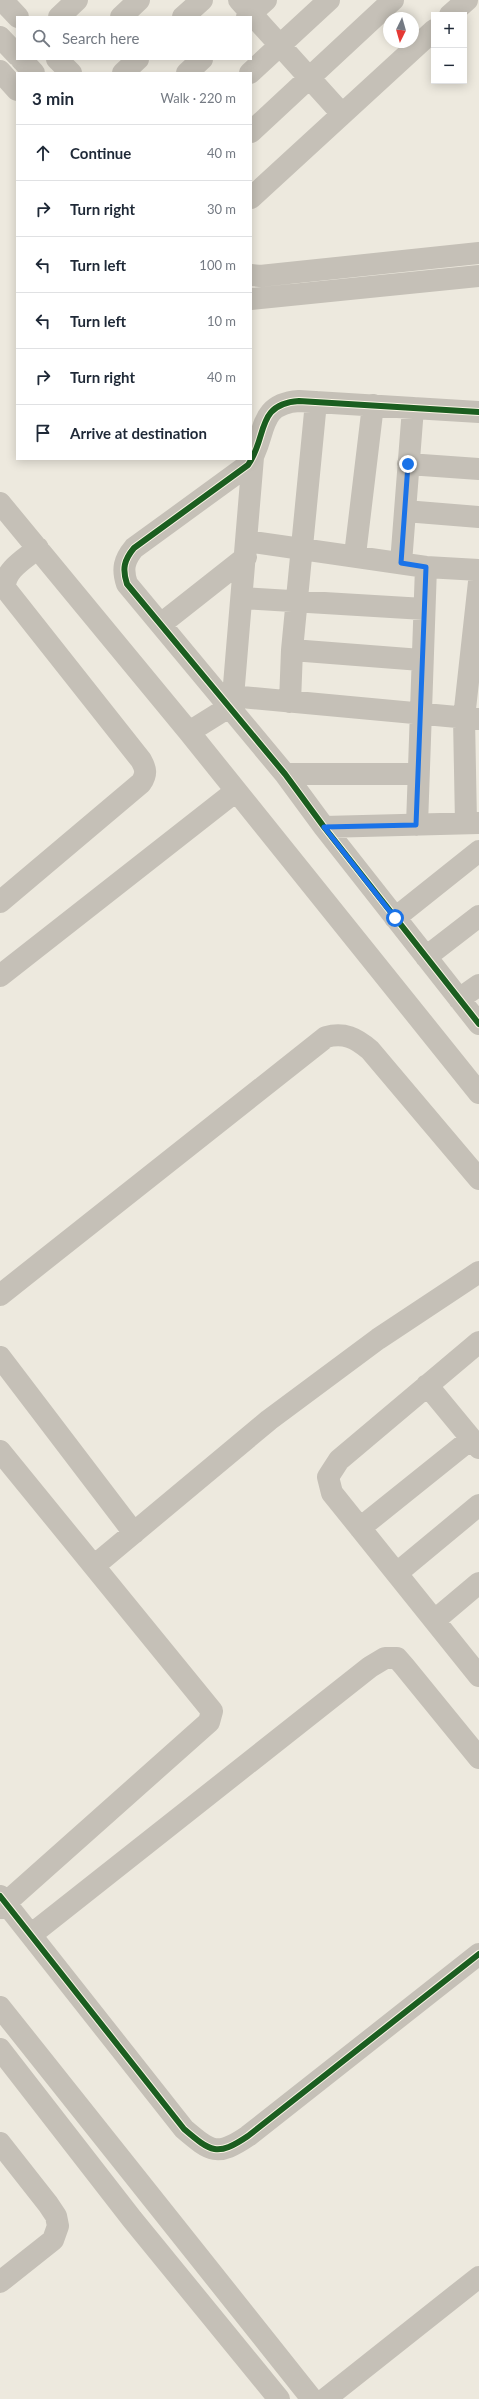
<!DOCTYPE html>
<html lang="en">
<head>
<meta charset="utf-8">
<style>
  :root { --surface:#fff; --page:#f6f6f7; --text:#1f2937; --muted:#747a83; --line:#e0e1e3 }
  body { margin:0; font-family:Lato,sans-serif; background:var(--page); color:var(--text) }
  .controls { position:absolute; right:12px; top:12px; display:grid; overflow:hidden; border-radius:0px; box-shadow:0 2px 10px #0003 }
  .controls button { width:36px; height:36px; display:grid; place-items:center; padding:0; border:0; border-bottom:1px solid var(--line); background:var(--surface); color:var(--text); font:20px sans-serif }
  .compass { position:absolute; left:383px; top:12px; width:36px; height:36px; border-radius:50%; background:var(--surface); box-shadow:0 2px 10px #0003; rotate:185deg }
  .stop { position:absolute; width:12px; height:12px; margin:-9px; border:3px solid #1a73e8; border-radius:50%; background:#fff }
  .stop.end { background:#1a73e8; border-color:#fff; box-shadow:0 1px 4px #0008 }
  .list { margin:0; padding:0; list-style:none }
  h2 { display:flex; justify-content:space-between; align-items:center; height:52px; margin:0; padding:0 16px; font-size:17px }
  h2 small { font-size:13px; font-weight:400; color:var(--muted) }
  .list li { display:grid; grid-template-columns:26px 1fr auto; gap:12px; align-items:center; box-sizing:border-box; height:56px; padding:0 16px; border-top:1px solid var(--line) }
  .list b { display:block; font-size:15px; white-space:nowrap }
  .list em { font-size:13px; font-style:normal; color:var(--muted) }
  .icon { flex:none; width:22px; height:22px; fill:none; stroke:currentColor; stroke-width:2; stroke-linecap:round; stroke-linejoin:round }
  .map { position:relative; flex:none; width:479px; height:2399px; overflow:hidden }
  .search { position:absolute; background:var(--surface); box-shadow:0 2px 10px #0003; left:16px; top:16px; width:236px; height:44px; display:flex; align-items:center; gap:10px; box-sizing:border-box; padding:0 14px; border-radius:0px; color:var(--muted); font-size:15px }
  .panel { position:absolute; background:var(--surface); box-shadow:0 2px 10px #0003; left:16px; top:72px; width:236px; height:388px; border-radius:0px }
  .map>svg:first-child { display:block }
</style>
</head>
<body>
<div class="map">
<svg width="479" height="2399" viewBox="0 0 479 2399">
  <rect width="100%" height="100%" fill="#ede9de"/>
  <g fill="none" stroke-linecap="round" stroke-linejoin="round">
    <path stroke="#c5c0b7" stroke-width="22" d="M2 0 18 17
      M239 0 342 114
      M450 15 467 0
      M59 17 77 0
      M121 17 139 0
      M183 17 202 0
      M247 17 266 0
      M0 37 17 55
      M21 59 34 73
      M57 59 71 73
      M0 71 17 90
      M123 73 138 59
      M187 73 202 59
      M250 73 329 0
      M251 132 393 0
      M251 198 434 30
      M251 275 260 276 479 253
      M251 299 479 276
      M479 412 299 401C255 404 268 437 248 465L134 548C124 560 122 569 127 584L285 774 324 827 479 1024
      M408 464 479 469
      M0 503 189 732 479 1093
      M405 511 479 517
      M247 541 426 567 479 570
      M355 555 373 405
      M401 563 413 408
      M242 598 424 609
      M161 624 246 557
      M292 650 421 660
      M220 695 479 719
      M233 697 253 457
      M290 702 292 650 316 402
      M189 732 229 707
      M285 774H418
      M466 823 464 718 479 582
      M417 825 426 567
      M324 827 479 823
      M0 902 141 783C147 774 146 769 141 760L5 588C4 570 25 559 38 548
      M395 918 479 851
      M426 957 479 916
      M0 976 236 791
      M459 999 479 985
      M0 1295 326 1037C344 1032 356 1038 370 1050L479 1179
      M479 1342 339 1460 328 1477 332 1493 479 1676
      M0 1357 134 1533
      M427 1385 479 1448
      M0 1451 212 1711 209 1722 0 1908
      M360 1528 471 1439
      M94 1566 269 1420 378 1339 479 1272
      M397 1573 479 1505
      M435 1620 479 1583
      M0 1896 184 2129C211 2152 217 2157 248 2136L479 1954
      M32 1934 370 1667 385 1658H397L404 1666 479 1758
      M0 2007 312 2399
      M0 2049 132 2219 279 2399
      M0 2143 48 2204 56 2216 58 2226 53 2240 0 2282
      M325 2399 479 2277"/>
    <g stroke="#faf5e4" stroke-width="8">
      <path id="cycleway" d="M479 412 299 401C255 404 268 437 248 465L134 548C124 560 122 569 127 584L285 774 324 827 479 1024
        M0 1896 184 2129C211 2152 217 2157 248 2136L479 1954"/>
    </g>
    <use href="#cycleway" stroke="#1b5e20" stroke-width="6"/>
  </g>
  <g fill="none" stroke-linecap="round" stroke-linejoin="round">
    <path stroke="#1a73e8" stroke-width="5" d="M395 918 324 827 416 825 426 567 401 563 408 464"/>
  </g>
</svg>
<div class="controls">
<button>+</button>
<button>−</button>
</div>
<svg class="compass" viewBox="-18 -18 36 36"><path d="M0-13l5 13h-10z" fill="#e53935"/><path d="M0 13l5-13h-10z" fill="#747a83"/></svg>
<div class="stop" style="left:395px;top:918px"></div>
<div class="stop end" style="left:408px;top:464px"></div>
<div class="search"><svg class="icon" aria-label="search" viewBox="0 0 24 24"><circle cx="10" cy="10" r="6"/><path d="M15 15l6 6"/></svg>Search here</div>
<section class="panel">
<h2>3 min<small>Walk · 220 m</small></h2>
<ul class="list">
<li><svg class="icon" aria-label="ahead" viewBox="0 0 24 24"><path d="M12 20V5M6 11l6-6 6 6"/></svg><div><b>Continue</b></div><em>40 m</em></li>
<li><svg class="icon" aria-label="right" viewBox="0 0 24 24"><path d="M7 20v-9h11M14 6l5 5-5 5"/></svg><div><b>Turn right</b></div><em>30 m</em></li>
<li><svg class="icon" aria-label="left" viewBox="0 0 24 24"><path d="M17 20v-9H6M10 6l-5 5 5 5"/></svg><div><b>Turn left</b></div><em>100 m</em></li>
<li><svg class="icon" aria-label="left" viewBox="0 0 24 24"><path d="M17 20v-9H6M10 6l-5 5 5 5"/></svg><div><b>Turn left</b></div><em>10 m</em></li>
<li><svg class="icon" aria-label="right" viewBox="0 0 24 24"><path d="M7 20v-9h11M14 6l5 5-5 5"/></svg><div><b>Turn right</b></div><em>40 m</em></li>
<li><svg class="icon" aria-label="arrive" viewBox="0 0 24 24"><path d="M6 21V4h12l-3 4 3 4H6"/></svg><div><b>Arrive at destination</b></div></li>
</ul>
</section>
</div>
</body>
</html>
